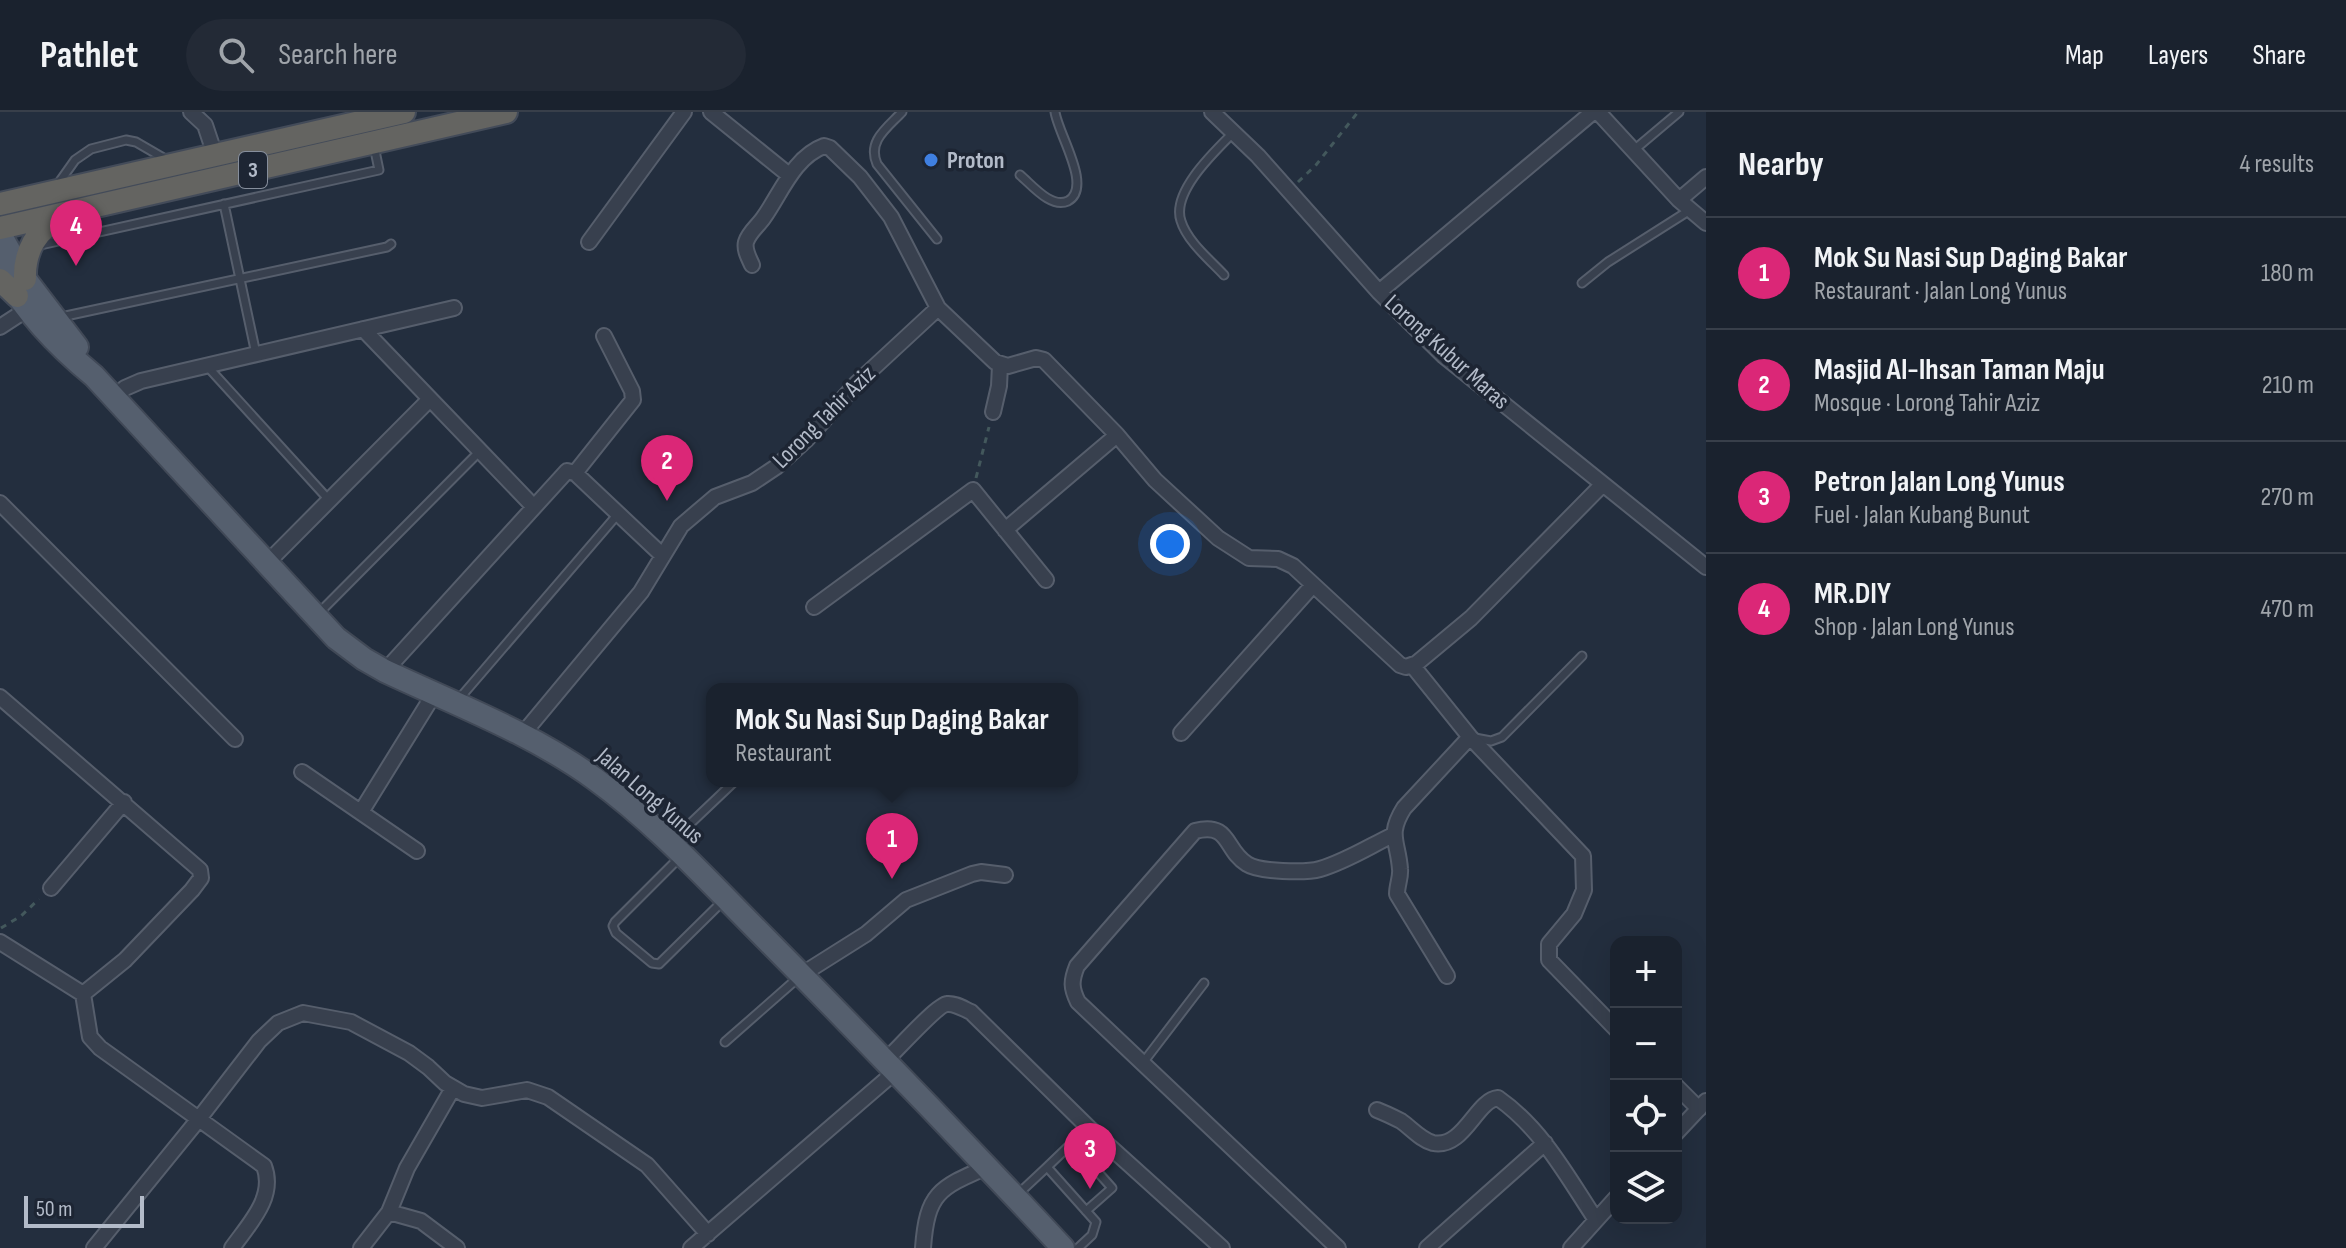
<!DOCTYPE html>
<html lang="en">
<head>
<meta charset="utf-8">
<style>
  :root { --surface:#1a222e; --page:#232a36; --text:#f1f3f6; --muted:#9fa4aa; --line:#383f4a; --accent:#db2777 }
  body { margin:0; font-family:"Sofia Sans Condensed",sans-serif; background:var(--page); color:var(--text) }
  .controls { position:absolute; right:24px; bottom:24px; display:grid; overflow:hidden; border-radius:16px; box-shadow:0 8px 32px #0002 }
  .controls button { width:72px; height:72px; display:grid; place-items:center; padding:0; border:0; border-bottom:2px solid var(--line); background:var(--surface); color:var(--text); font:40px sans-serif }
  .scale { position:absolute; left:24px; bottom:20px; width:120px; box-sizing:border-box; padding-left:8px; border:4px solid #b3bbc9; border-top:0; font-size:22px; line-height:28px; white-space:nowrap; color:#b3bbc9; -webkit-text-stroke:6px #1d2533; paint-order:stroke }
  .you { position:absolute; left:1170px; top:432px; width:28px; height:28px; margin:-20px; border:6px solid #fff; border-radius:50%; background:#1a73e8; box-shadow:0 0 0 12px #1a73e833 }
  .badge { display:grid; place-items:center; width:52px; height:52px; border-radius:50%; background:var(--accent); color:#fff; font-size:26px; font-weight:700 }
  .pin { position:absolute; translate:-50% -66px; filter:drop-shadow(0 2px 4px #0008) }
  .pin::after { content:''; position:absolute; top:42px; width:28px; height:24px; background:inherit; clip-path:polygon(0 0,100% 0,50% 100%) }
  .popup { position:absolute; left:706px; top:571px; width:372px; height:104px; box-sizing:border-box; display:grid; place-content:center; border-radius:16px; background:var(--surface); filter:drop-shadow(0 2px 6px #0005); font-size:26px; white-space:nowrap; color:var(--muted) }
  .popup b { font-size:30px; color:var(--text) }
  .popup::after { content:''; position:absolute; left:50%; top:100%; margin-left:-16px; border:16px solid transparent; border-top-color:var(--surface) }
  .list { margin:0; padding:0; list-style:none }
  h2 { display:flex; justify-content:space-between; align-items:center; height:104px; margin:0; padding:0 32px; font-size:34px }
  h2 small { font-size:26px; font-weight:400; color:var(--muted) }
  .list li { display:grid; grid-template-columns:52px 1fr auto; gap:24px; align-items:center; box-sizing:border-box; height:112px; padding:0 32px; border-top:2px solid var(--line) }
  .list b { display:block; font-size:30px; white-space:nowrap }
  .list p { margin:0; font-size:26px; white-space:nowrap; color:var(--muted) }
  .list em { font-size:26px; font-style:normal; color:var(--muted) }
  .icon { flex:none; width:44px; height:44px; fill:none; stroke:currentColor; stroke-width:2; stroke-linecap:round; stroke-linejoin:round }
  .map { position:relative; flex:none; width:1706px; height:1136px; overflow:hidden }
  header { display:flex; align-items:center; gap:48px; box-sizing:border-box; height:112px; padding:0 40px; background:var(--surface); border-bottom:2px solid var(--line) }
  header strong { font-size:38px }
  nav { display:flex; gap:44px; margin-inline-start:auto; font-size:28px }
  .search { width:560px; height:72px; background:var(--page); display:flex; align-items:center; gap:20px; box-sizing:border-box; padding:0 28px; border-radius:44px; color:var(--muted); font-size:30px }
  main { display:flex }
  aside { flex:1; background:var(--surface) }
  .map>svg:first-child { display:block }
</style>
</head>
<body>
<header>
<strong>Pathlet</strong>
<div class="search"><svg class="icon" aria-label="search" viewBox="0 0 24 24"><circle cx="10" cy="10" r="6"/><path d="M15 15l6 6"/></svg>Search here</div>
<nav><a>Map</a><a>Layers</a><a>Share</a></nav>
</header>
<main>
<div class="map">
<svg width="1706" height="1136" viewBox="0 0 1706 1136">
  <rect width="100%" height="100%" fill="#232e3e"/>
  <g fill="none" stroke-linecap="round" stroke-linejoin="round">
    <g stroke="#565e6c" stroke-width="11">
      <path id="service" d="M902 0C887 16 867 29 877 52L937 127
        M1634 38 1679 0
        M1020 63C1032 73 1051 97 1068 89 1093 75 1058 22 1055 0
        M58 72 75 48 91 37 126 28 136 30 167 48
        M224 92 256 242
        M36 134 379 58 374 34
        M1224 163C1210 148 1187 129 1181 109 1171 80 1215 39 1234 20
        M1582 171 1608 150 1690 98
        M61 205 387 135 391 132
        M207 254 329 388
        M318 502 480 339
        M459 587 618 402
        M1475 626 1491 629 1502 625 1582 544
        M673 728 735 669
        M679 746 615 810 613 814 616 821 652 851 659 852 724 788
        M725 930 799 865
        M1142 952 1204 871
        M1047 1055 1072 1031 1112 1076 1086 1099
        M1017 1083 1047 1055 1096 1110 1092 1123 1078 1136"/>
    </g>
    <g stroke="#565e6c" stroke-width="18">
      <path id="minor" d="M191 0 205 13 215 43
        M711 0 789 63
        M1212 0 1258 44 1379 180 1444 244 1706 455
        M1598 0 1679 88 1706 111
        M1679 88 1706 65
        M589 130 684 0
        M752 153C749 146 744 138 746 130 749 120 759 113 764 105 781 81 794 45 824 34L830 36 860 65 891 105 938 196 995 250 1008 254 1036 246 1044 248 1117 323 1155 368 1218 426 1249 446 1278 447 1293 454 1400 553 1406 555 1417 551 1471 506 1603 372
        M1379 180 1593 0
        M0 215 26 198
        M363 217 533 394
        M114 286 125 276 141 269 454 196
        M993 300 999 274 1000 253
        M575 361 633 288 632 279 604 224
        M0 391 235 627
        M1005 418 1117 323
        M266 452 430 287
        M814 495 973 378 1046 468
        M1412 553 1470 625 1583 744 1584 778 1574 802 1549 832V848L1616 917
        M385 559 567 359 575 361 663 444
        M0 585 200 758 201 766 192 778 125 848 83 882 90 925 100 936 264 1054C276 1085 249 1112 232 1136
        M1181 621 1313 473
        M522 623 641 480 681 414 715 385 752 371 776 355 807 327 857 271 938 196
        M302 660 417 739
        M361 700 434 582
        M51 776 124 690
        M0 830 83 882
        M801 863 866 822 906 788 972 762 981 760 1005 763
        M1447 864 1397 782C1397 773 1401 765 1400 757 1398 729 1387 723 1404 696L1470 625
        M886 948C897 938 937 893 947 892 955 891 964 897 971 900L1089 1016 1222 1136
        M1676 974 1699 997
        M1377 998C1385 1001 1393 1005 1401 1009 1411 1016 1421 1028 1433 1031 1464 1037 1476 988 1498 986 1542 1017 1567 1064 1596 1108
        M1676 1021 1706 989
        M389 1100 407 1056 453 976
        M94 1136 198 1008 259 929 278 911 303 901 351 910 409 941 428 955 445 971 464 982 482 986 527 978 548 985 647 1053 708 1122
        M361 1136 389 1100 421 1109 457 1136
        M691 1136 896 959
        M923 1136C927 1081 939 1076 987 1055
        M1338 1136 1078 890C1071 876 1071 869 1077 854L1195 719C1231 710 1224 738 1247 752 1259 760 1306 761 1320 757 1345 750 1370 734 1393 723
        M1427 1136 1545 1031
        M1571 1136 1616 1086"/>
    </g>
    <g stroke="#414957" stroke-width="26">
      <path id="primary" d="M0 122 25 167 77 235
        M0 156C26 200 54 231 94 264L336 526 364 547 385 559C455 592 532 621 595 667 657 712 710 771 764 825 865 927 965 1031 1063 1136"/>
    </g>
    <g stroke="#434b59" stroke-width="26">
      <path id="trunk" d="M0 92 404 0
        M0 116 506 0
        M25 167C24 140 36 117 62 105
        M0 168 17 184"/>
    </g>
    <path stroke="#43585c" stroke-width="3" stroke-dasharray="6 6" stroke-linecap="butt" d="M1298 70 1316 53 1358 0
      M976 366 989 315
      M1 816 21 804 39 787"/>
    <use href="#service" stroke="#38404e" stroke-width="7"/>
    <use href="#minor" stroke="#38404e" stroke-width="14"/>
    <use href="#primary" stroke="#555f6e" stroke-width="22"/>
    <use href="#trunk" stroke="#646461" stroke-width="22"/>
  </g>
  <circle fill="#3f7fe0" stroke="#1d2533" stroke-width="3" cx="931" cy="48" r="8"/>
  <g text-anchor="middle" dominant-baseline="central" stroke-width="7" stroke-linejoin="round" paint-order="stroke">
    <rect fill="#1d2533" stroke="#868e9c" stroke-width="2" x="239" y="40" width="28" height="36" rx="6"/>
    <g font-size="22" font-weight="bold" fill="#b3bbc9">
      <text x="253" y="58">3</text>
    </g>
    <g font-size="24" font-weight="bold" fill="#b3bbc9" stroke="#1d2533" text-anchor="start">
      <text x="947" y="48">Proton</text>
    </g>
    <g font-size="24" fill="#b3bbc9" stroke="#1d2533">
      <text transform="translate(1447 240) rotate(42)">Lorong Kubur Maras</text>
      <text transform="translate(824 305) rotate(-45)">Lorong Tahir Aziz</text>
      <text transform="translate(650 684) rotate(41)">Jalan Long Yunus</text>
    </g>
  </g>
</svg>
<div class="controls">
<button>+</button>
<button>−</button>
<button><svg class="icon" aria-label="locate" viewBox="0 0 24 24"><circle cx="12" cy="12" r="6"/><path d="M12 2v4M12 18v4M2 12h4M18 12h4"/></svg></button>
<button><svg class="icon" aria-label="layers" viewBox="0 0 24 24"><path d="M12 4l9 5-9 5-9-5zM3 14l9 5 9-5"/></svg></button>
</div>
<div class="scale">50 m</div>
<div class="you"></div>
<div class="pin badge" style="left:892px;top:767px">1</div>
<div class="popup"><b>Mok Su Nasi Sup Daging Bakar</b>Restaurant</div>
<div class="pin badge" style="left:667px;top:389px">2</div>
<div class="pin badge" style="left:1090px;top:1077px">3</div>
<div class="pin badge" style="left:76px;top:154px">4</div>
</div>
<aside>
<h2>Nearby<small>4 results</small></h2>
<ul class="list">
<li><span class="badge">1</span><div><b>Mok Su Nasi Sup Daging Bakar</b><p>Restaurant · Jalan Long Yunus</p></div><em>180 m</em></li>
<li><span class="badge">2</span><div><b>Masjid Al-Ihsan Taman Maju</b><p>Mosque · Lorong Tahir Aziz</p></div><em>210 m</em></li>
<li><span class="badge">3</span><div><b>Petron Jalan Long Yunus</b><p>Fuel · Jalan Kubang Bunut</p></div><em>270 m</em></li>
<li><span class="badge">4</span><div><b>MR.DIY</b><p>Shop · Jalan Long Yunus</p></div><em>470 m</em></li>
</ul>
</aside>
</main>
</body>
</html>
